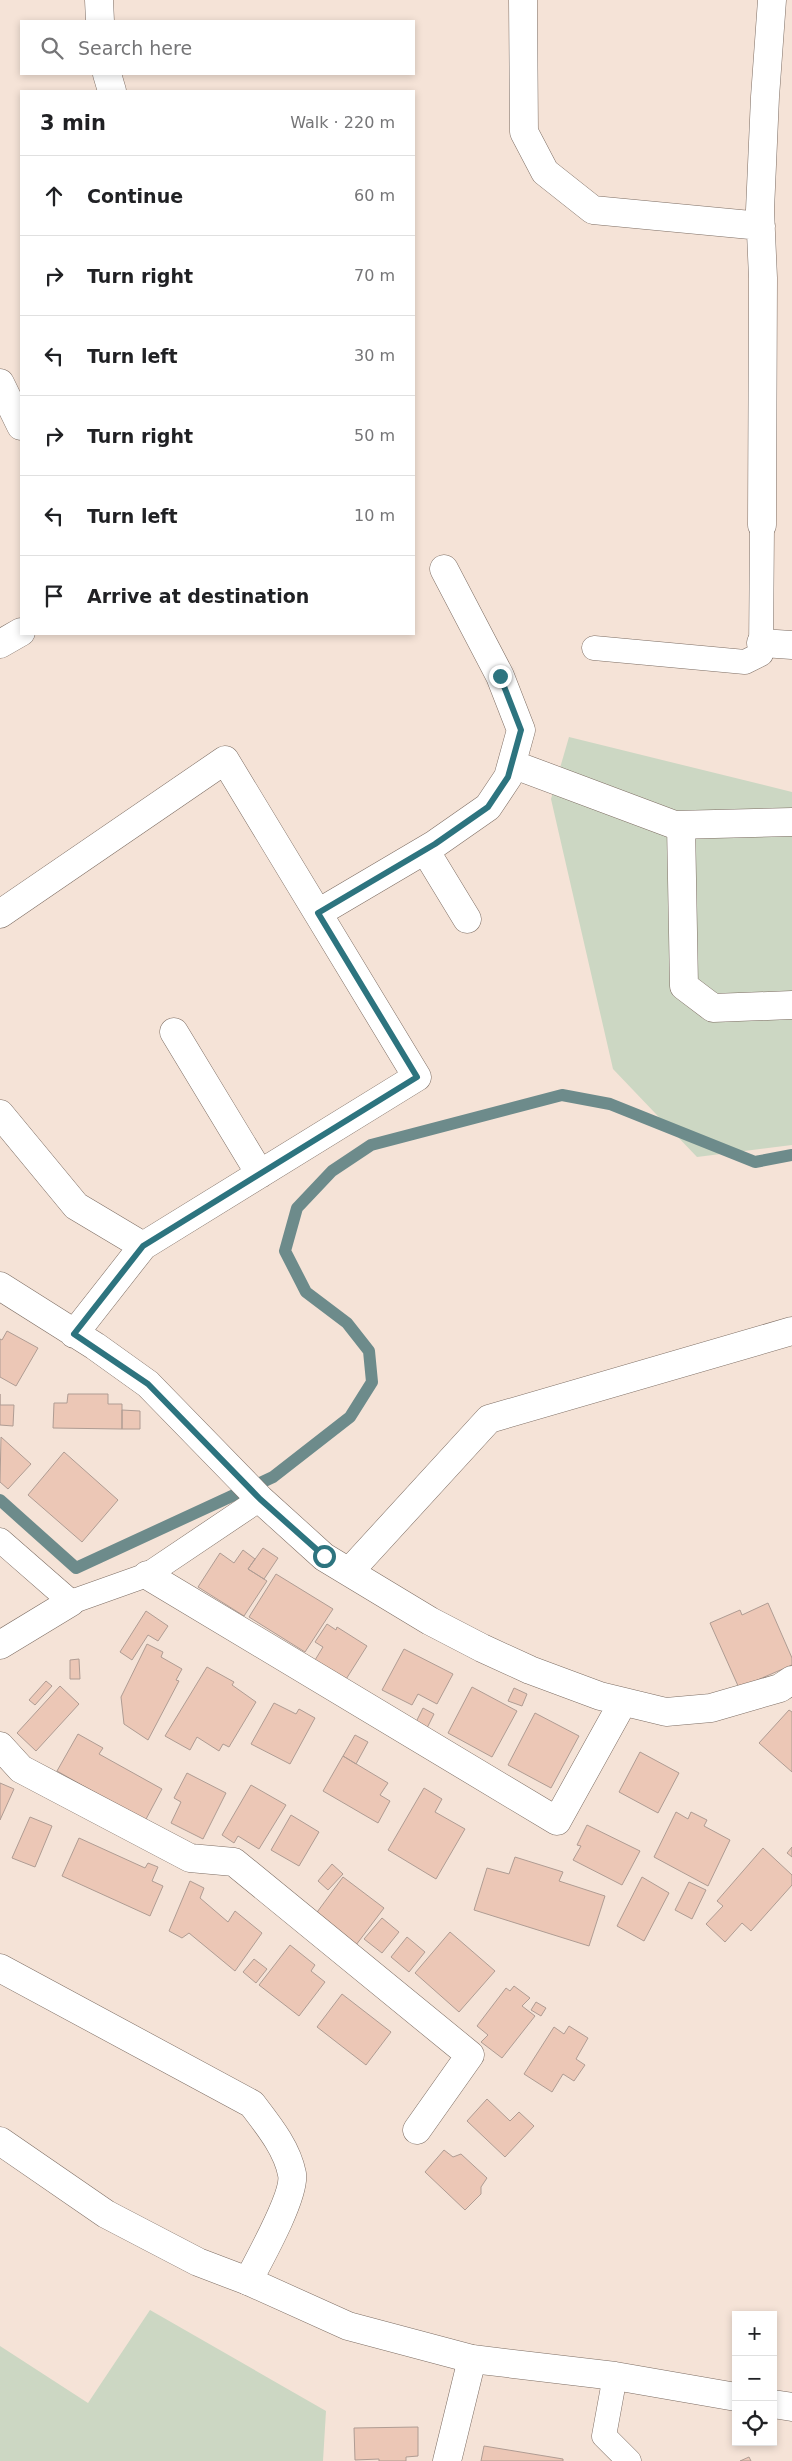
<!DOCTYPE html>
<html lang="en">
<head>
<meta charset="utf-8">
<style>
  :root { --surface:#fff; --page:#f6f6f6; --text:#202124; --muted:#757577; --line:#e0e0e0 }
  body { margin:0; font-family:"DejaVu Sans",sans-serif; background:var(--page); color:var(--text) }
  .controls { position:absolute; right:15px; bottom:15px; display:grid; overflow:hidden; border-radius:0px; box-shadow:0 2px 8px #0003 }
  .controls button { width:45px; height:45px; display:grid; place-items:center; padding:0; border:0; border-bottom:1px solid var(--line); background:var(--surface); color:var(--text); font:25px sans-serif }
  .stop { position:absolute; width:15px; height:15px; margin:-11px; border:4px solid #2d747f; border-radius:50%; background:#fff }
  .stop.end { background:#2d747f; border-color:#fff; box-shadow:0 1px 5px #0008 }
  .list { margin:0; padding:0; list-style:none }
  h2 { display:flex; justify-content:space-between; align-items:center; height:65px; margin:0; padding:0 20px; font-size:21px }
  h2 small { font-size:16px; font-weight:400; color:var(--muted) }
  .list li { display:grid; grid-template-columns:32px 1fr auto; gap:15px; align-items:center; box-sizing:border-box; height:80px; padding:0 20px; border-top:1px solid var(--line) }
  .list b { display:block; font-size:19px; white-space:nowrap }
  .list em { font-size:16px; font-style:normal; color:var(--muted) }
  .icon { flex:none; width:28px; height:28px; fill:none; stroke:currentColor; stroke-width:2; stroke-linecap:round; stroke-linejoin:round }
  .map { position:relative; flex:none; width:792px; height:2461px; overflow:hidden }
  .search { position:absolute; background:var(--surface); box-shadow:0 2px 8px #0003; left:20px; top:20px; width:395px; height:55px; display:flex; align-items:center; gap:12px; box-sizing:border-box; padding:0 18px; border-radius:0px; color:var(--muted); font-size:19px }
  .panel { position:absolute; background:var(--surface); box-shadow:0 2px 8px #0003; left:20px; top:90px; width:395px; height:545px; border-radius:0px }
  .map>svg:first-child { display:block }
</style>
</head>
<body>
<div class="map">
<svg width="792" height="2461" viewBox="0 0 792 2461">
  <rect width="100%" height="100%" fill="#f5e3d7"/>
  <path fill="#ccd7c3" d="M569 737 792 792V1145L697 1157 613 1069 551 799Z
    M150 2310 326 2411 323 2461H0V2346L88 2403Z"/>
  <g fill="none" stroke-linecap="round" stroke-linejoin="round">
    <path stroke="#6d8b8b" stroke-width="12" d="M0 1500 76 1568 273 1477 350 1417 372 1382 369 1351 347 1323 306 1292 285 1251 297 1208 332 1171 371 1145 562 1095 610 1104 755 1162 792 1155"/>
  </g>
  <path fill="#ecc7b6" stroke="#af9c93" d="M7 1331 38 1348 16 1386 0 1377V1339L2 1340Z
    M0 1394V1405H14L13 1426 0 1425Z
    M68 1394H108V1404H122V1429L53 1428 54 1403H67Z
    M122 1410 140 1411V1429H122Z
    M1 1437 31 1464 8 1489 0 1482Z
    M64 1452 118 1500 82 1542 28 1495Z
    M263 1548 278 1558 264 1579 248 1569Z
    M243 1550 255 1559 248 1569 267 1581 244 1616 198 1587 220 1553 234 1563Z
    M276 1574 333 1609 305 1652 249 1617Z
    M768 1603 792 1658V1665L739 1688 710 1623 740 1610 742 1615Z
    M146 1611 168 1626 158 1641 148 1635 132 1660 120 1652Z
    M327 1624 336 1630 337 1627 367 1646 343 1684 312 1665 323 1647 315 1642Z
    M147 1644 163 1652 161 1657 182 1669 176 1680 179 1681 148 1740 124 1724 121 1697Z
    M404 1649 453 1674 437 1704 418 1694 412 1705 382 1690Z
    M79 1659 80 1679H70V1660Z
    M207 1667 234 1682 232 1685 256 1702 229 1747 223 1744 219 1751 197 1737 190 1750 165 1736Z
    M46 1681 52 1686 35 1705 29 1700Z
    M60 1686 79 1704 36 1751 17 1733Z
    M472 1687 517 1711 492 1757 448 1733Z
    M514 1688 527 1694 522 1706 508 1701Z
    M274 1703 296 1714 299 1709 315 1718 290 1764 251 1744Z
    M423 1708 434 1714 426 1730 415 1724Z
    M789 1710 792 1712V1772L759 1743Z
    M535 1713 579 1736 551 1788 508 1765Z
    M78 1734 103 1748 99 1754 162 1789 145 1821 57 1771Z
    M355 1735 368 1742 356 1764 343 1756Z
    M640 1752 679 1773 658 1813 619 1792Z
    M343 1756 388 1783 380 1795 390 1801 378 1823 323 1791Z
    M187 1773 226 1793 203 1839 171 1823 181 1802 174 1798Z
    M0 1783 14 1789 0 1820Z
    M251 1785 286 1805 259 1849 238 1836 234 1843 222 1835Z
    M424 1788 442 1799 435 1812 465 1829 436 1879 388 1850Z
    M676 1812 688 1819 691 1812 707 1820 704 1826 730 1840 708 1886 654 1857Z
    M291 1815 319 1832 299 1866 271 1850Z
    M30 1817 52 1826 35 1867 12 1858Z
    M587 1825 640 1851 622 1885 573 1860 581 1846 577 1845Z
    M79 1838 145 1868 148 1863 158 1867 152 1881 163 1886 150 1916 62 1876Z
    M792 1847V1857L787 1853Z
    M763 1848 792 1875V1885L751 1931 742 1923 725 1942 706 1924 723 1906 717 1901Z
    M515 1857 563 1872 559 1881 605 1896 589 1946 474 1910 487 1868 509 1874Z
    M332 1864 343 1874 328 1890 318 1881Z
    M343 1877 384 1908 356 1945 315 1915Z
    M642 1877 669 1893 644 1941 617 1926Z
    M190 1881 204 1888 200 1898 228 1922 235 1911 262 1933 235 1971 189 1933 182 1938 169 1931Z
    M689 1882 706 1890 692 1919 675 1910Z
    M382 1918 399 1932 382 1953 364 1939Z
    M450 1932 495 1971 459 2012 415 1973Z
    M407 1937 425 1952 409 1972 391 1957Z
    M290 1945 315 1965 311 1971 325 1982 299 2016 259 1985Z
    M254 1959 267 1969 256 1983 243 1972Z
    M514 1986 530 1998 522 2006 535 2016 502 2058 481 2042 488 2035 477 2026 506 1988 510 1991Z
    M342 1994 391 2032 366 2065 317 2027Z
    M536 2002 546 2008 541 2016 531 2010Z
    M569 2026 588 2038 576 2059 585 2065 574 2081 563 2074 552 2092 524 2074 554 2027 564 2034Z
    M487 2099 510 2121 519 2112 534 2126 505 2157 467 2121Z
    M444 2150 453 2157 461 2154 487 2178 481 2187V2194L465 2210 425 2172Z
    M418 2427V2456L406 2457V2461H379V2459L355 2460 354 2428Z
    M484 2446 563 2459V2461H481Z
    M749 2457 751 2461H740Z"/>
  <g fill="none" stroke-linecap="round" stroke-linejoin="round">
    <g stroke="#7d6d63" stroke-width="25">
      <path id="lane" d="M594 648 745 662 761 654 762 525
        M0 1540 71 1602 147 1575 260 1499
        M615 2376 604 2436 629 2461"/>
    </g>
    <g stroke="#7d6d63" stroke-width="29">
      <path id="street" d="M99 0 100 21
        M523 0 524 132 545 172 593 210 761 226
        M107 74 112 91
        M0 383 21 426
        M762 525 763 278 760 210 765 97 772 0
        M761 643 792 645
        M0 644 21 632
        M512 764 675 825 792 822
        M681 825 684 986 713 1008 792 1005
        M425 850 467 919
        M318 913 435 844 488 807 508 777 521 730 500 676 444 569
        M0 914 225 760 417 1077 143 1246 74 1334
        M174 1032 260 1174
        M0 1114 76 1206 143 1246
        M0 1286 95 1346 148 1384 260 1499 324 1557 430 1621 482 1648 530 1670 600 1696 666 1712 711 1708 780 1688 792 1680
        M349 1572 489 1419 792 1331
        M147 1575 557 1821 623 1702
        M0 1645 71 1602
        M0 1746 21 1769 190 1858 234 1862 470 2055 417 2130
        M0 1968 252 2104C268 2125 287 2148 292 2174 296 2194 259 2260 248 2281
        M447 2461 472 2359"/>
    </g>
    <g stroke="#7d6d63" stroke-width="29">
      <path id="secondary" d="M0 2141 106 2214 198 2262 248 2281 348 2326 472 2359 615 2376 736 2397
        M773 2404 792 2407"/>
    </g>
    <use href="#lane" stroke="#fff" stroke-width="24"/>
    <use href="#street" stroke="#fff" stroke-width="28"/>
    <use href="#secondary" stroke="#fff" stroke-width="28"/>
  </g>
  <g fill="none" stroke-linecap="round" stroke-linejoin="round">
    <path stroke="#2d747f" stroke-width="6" d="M324 1556 260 1499 148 1384 74 1334 143 1246 417 1077 318 913 435 844 488 807 508 777 521 730 500 676"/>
  </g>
</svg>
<div class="controls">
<button>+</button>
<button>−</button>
<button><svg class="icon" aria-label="locate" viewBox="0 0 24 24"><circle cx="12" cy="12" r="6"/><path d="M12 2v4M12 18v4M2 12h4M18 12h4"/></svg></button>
</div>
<div class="stop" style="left:324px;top:1556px"></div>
<div class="stop end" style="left:500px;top:676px"></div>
<div class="search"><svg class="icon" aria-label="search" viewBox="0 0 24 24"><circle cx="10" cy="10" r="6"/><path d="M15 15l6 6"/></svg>Search here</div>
<section class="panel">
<h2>3 min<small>Walk · 220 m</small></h2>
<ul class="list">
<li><svg class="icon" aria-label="ahead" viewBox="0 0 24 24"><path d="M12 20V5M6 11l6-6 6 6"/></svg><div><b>Continue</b></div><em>60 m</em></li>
<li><svg class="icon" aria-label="right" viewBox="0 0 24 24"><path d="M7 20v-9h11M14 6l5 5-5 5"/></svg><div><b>Turn right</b></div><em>70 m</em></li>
<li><svg class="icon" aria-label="left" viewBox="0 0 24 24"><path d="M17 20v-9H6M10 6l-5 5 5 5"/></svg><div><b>Turn left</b></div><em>30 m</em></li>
<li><svg class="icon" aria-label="right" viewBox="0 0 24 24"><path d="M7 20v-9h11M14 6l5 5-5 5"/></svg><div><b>Turn right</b></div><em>50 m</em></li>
<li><svg class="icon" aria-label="left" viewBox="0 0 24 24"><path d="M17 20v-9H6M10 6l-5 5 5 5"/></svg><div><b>Turn left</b></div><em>10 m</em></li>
<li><svg class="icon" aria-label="arrive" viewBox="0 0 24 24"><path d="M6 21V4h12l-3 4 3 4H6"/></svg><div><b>Arrive at destination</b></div></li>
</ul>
</section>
</div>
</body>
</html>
